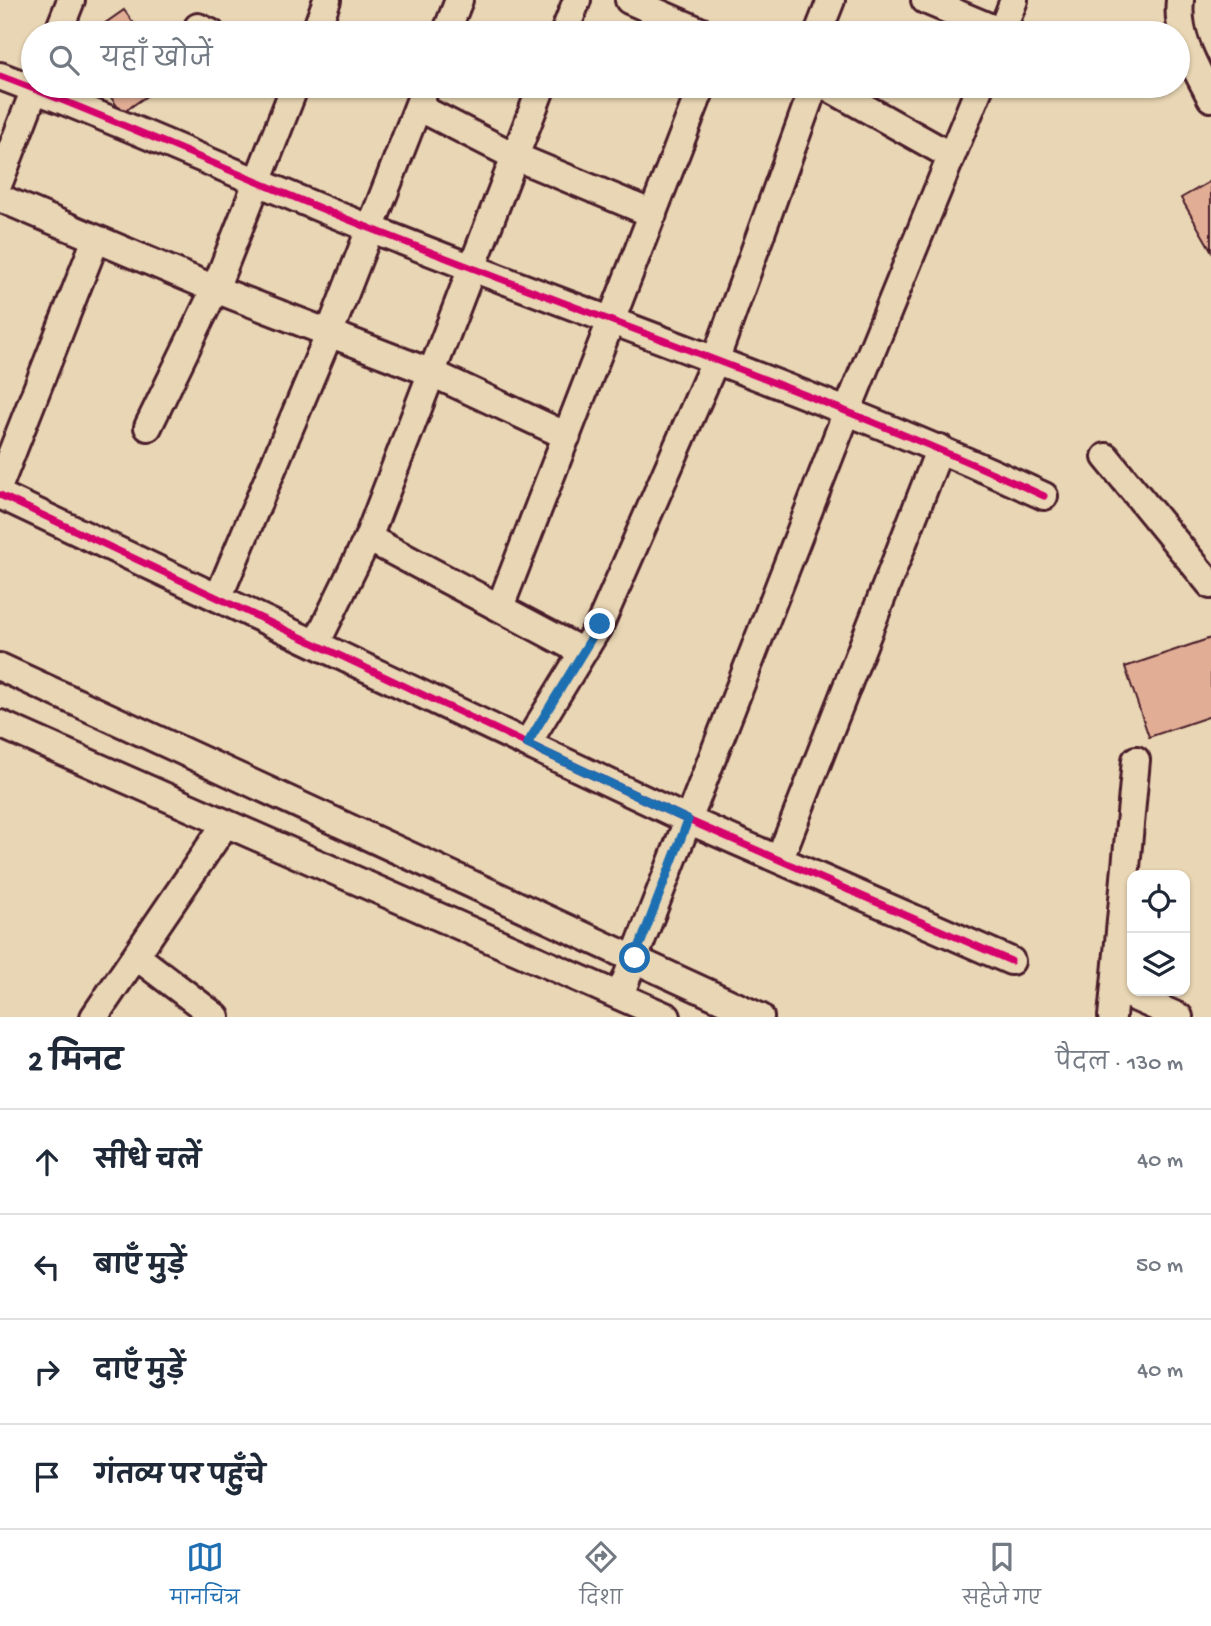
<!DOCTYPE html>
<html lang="hi">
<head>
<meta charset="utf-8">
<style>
  :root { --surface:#fff; --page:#f2f2f3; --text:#1f2937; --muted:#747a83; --line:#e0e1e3; --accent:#1f6fb2 }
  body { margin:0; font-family:"Gochi Hand","Playpen Sans Deva",sans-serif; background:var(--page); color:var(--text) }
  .controls { position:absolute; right:21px; bottom:21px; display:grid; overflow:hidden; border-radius:14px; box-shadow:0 2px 5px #0004 }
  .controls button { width:63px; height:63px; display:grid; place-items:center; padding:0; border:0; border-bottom:2px solid var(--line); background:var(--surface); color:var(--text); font:35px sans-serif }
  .stop { position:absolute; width:21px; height:21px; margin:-16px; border:5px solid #1f6fb2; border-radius:50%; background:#fff }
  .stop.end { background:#1f6fb2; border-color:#fff; box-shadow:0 2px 7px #0008 }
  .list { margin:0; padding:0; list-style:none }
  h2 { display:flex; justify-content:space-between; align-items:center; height:91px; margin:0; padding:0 28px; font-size:30px }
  h2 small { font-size:23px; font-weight:400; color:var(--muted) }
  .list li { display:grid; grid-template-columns:46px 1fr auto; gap:21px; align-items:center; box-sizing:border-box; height:105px; padding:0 28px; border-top:2px solid var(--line) }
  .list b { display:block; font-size:26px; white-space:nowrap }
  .list em { font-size:23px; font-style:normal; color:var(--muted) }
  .icon { flex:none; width:38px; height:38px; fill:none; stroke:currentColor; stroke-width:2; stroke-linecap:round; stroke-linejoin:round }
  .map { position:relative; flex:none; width:1211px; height:1017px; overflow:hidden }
  .search { position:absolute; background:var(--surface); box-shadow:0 2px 5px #0004; left:21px; right:21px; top:21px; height:77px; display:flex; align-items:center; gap:18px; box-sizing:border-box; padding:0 24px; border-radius:38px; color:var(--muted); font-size:26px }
  .sheet { height:511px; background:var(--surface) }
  nav { display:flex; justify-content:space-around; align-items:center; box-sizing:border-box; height:98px; border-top:2px solid var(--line); background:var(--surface); font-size:19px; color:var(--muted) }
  nav a { display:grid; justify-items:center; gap:4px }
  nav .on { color:var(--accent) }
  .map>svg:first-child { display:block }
</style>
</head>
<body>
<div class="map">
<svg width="1211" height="1017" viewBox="0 0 1211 1017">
  <rect width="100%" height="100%" fill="#e9d6b4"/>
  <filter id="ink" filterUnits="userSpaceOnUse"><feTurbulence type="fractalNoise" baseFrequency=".0143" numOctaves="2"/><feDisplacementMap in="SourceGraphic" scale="14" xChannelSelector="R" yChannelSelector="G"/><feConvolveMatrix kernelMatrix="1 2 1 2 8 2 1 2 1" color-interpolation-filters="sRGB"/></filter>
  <g filter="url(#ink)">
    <path fill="#e1ad95" stroke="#4a1f2b" stroke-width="2" d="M124 10 141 33H91Z
      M103 86H161L122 113Z
      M1211 181V250L1181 198Z
      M1211 638V716L1149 737 1125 667Z"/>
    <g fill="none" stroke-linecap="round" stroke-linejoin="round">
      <g stroke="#4a1f2b" stroke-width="32">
        <path id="minor" d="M629 0 704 33
          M925 0 1001 32
          M1180 0C1176 37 1195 66 1211 98
          M198 27 211 33
          M58 33 71 0
          M315 33 327 0
          M446 33 459 0
          M564 33 577 0
          M818 33 831 0
          M1001 33 1014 0
          M0 76C126 123 247 180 372 229 596 318 825 395 1044 496
          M826 86 951 156
          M418 107 514 156 653 214
          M0 180 36 86
          M0 198 215 289 432 373 567 436
          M148 427 215 289 295 86
          M1106 457 1211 585
          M0 483 96 239
          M0 495 688 820 1011 961
          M368 538 583 652
          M218 598 329 334 426 86
          M500 607 702 86
          M316 644 368 538 542 86
          M0 667 760 1017
          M0 724 667 1017
          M527 744 600 624 715 361 814 86
          M780 858 940 448
          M136 956 216 1017
          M1116 989 1179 1017
          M620 995 848 409 980 86
          M94 1017 226 823
          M1112 1017 1136 760"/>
      </g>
      <use href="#minor" stroke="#e9d6b4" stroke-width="26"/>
      <g stroke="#e9d6b4" stroke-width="11">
        <path id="cycleway" d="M0 76C126 123 247 180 372 229 596 318 825 395 1044 496
          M0 495 688 820 1011 961"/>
      </g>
      <use href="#cycleway" stroke="#d6006c" stroke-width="7"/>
    </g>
  </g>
  <g fill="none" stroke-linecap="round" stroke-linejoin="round" filter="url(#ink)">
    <path stroke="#1f6fb2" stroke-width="9" d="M600 624 527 744 688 820 635 958"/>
  </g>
</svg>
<div class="controls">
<button><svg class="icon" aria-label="locate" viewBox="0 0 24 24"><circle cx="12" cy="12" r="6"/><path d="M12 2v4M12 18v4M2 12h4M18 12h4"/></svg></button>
<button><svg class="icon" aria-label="layers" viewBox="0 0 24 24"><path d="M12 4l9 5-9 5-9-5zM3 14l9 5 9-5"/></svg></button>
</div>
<div class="stop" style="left:635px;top:958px"></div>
<div class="stop end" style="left:600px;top:624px"></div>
<div class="search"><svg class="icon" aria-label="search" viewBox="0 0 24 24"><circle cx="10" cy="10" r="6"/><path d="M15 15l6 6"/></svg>यहाँ खोजें</div>
</div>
<section class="sheet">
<h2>2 मिनट<small>पैदल · 130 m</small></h2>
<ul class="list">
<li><svg class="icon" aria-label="ahead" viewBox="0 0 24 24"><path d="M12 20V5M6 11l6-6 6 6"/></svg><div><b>सीधे चलें</b></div><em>40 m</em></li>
<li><svg class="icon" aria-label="left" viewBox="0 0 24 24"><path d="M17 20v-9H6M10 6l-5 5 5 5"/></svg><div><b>बाएँ मुड़ें</b></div><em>50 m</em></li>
<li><svg class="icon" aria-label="right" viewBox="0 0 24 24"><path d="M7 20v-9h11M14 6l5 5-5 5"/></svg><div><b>दाएँ मुड़ें</b></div><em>40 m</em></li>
<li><svg class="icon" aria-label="arrive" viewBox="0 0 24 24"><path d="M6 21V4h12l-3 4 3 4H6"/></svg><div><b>गंतव्य पर पहुँचे</b></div></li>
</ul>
</section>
<nav>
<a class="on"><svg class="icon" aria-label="map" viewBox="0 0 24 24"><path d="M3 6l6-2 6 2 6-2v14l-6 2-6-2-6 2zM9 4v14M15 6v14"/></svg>मानचित्र</a>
<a><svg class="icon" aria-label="directions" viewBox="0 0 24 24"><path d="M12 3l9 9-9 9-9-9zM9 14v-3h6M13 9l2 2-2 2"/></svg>दिशा</a>
<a><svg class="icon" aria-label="saved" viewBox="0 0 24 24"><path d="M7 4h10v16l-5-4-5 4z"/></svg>सहेजे गए</a>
</nav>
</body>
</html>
